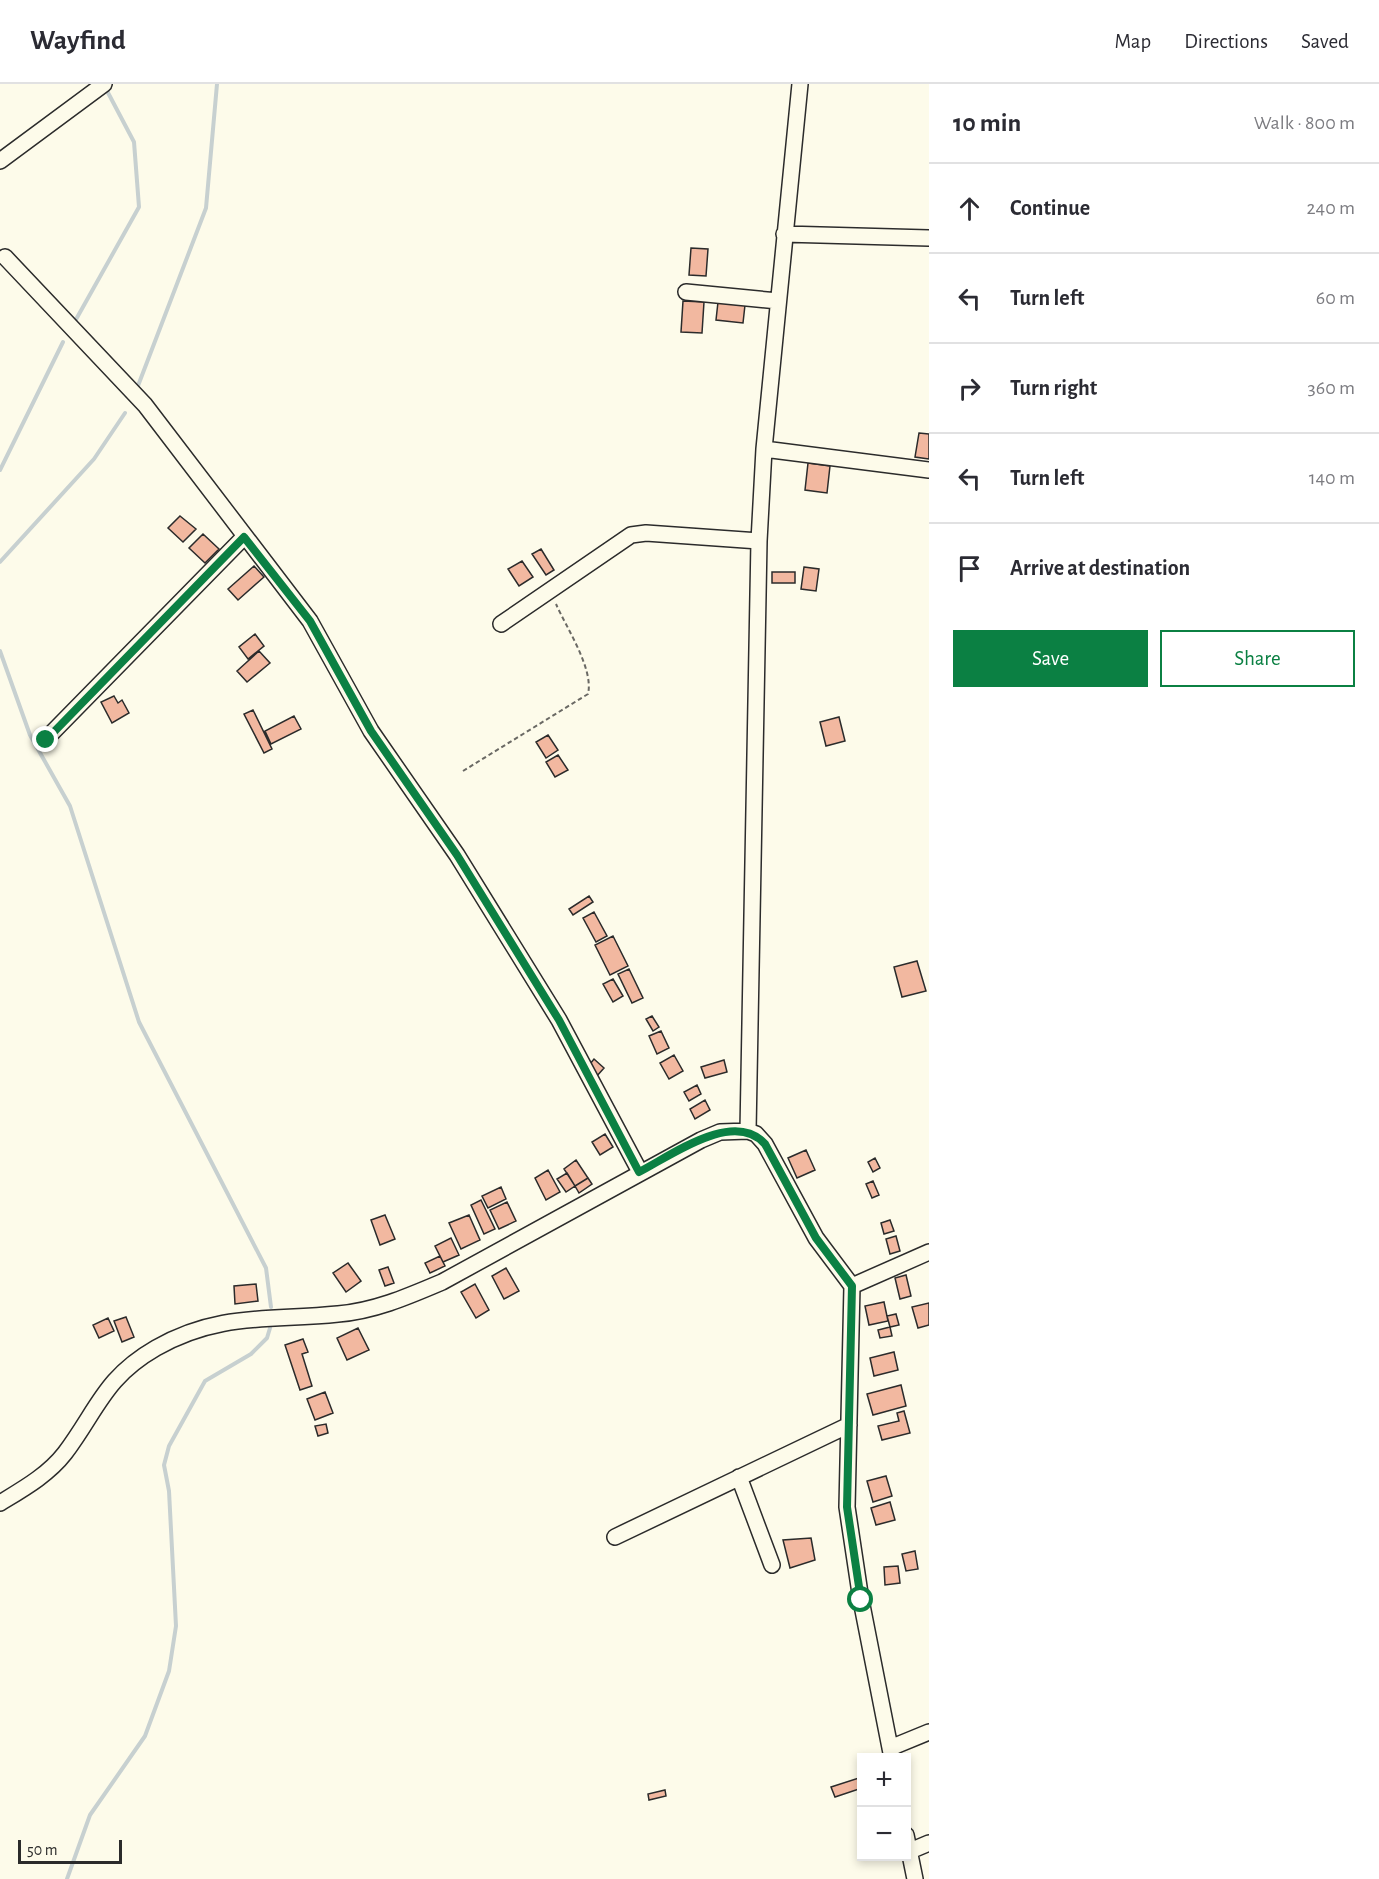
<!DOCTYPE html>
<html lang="en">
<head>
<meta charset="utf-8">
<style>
  :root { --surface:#fff; --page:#f2f2f3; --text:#2b2b33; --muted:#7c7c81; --line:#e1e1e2; --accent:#0b8043 }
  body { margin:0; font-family:"Alegreya Sans",sans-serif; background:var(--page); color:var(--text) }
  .controls { position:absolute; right:18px; bottom:18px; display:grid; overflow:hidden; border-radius:0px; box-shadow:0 3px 9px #0003 }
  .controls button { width:54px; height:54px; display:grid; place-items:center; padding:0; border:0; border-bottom:2px solid var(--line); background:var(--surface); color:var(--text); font:30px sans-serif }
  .scale { position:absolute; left:18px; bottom:15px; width:104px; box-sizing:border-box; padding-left:6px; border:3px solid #2b2b2b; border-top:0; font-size:16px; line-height:21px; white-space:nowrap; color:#2b2b2b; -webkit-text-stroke:4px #fdfbea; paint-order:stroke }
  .stop { position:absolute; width:18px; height:18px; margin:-14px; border:4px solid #0b8043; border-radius:50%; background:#fff }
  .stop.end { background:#0b8043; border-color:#fff; box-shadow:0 2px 6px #0008 }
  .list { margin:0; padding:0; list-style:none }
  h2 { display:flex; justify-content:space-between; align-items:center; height:78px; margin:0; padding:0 24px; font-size:26px }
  h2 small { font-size:20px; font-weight:400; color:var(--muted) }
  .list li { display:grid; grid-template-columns:39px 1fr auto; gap:18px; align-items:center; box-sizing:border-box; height:90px; padding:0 24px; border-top:2px solid var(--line) }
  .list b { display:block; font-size:22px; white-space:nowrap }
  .list em { font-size:20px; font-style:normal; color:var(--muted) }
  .actions { display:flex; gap:12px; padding:18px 24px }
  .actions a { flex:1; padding:14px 0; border:2px solid var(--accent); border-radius:0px; text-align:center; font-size:21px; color:var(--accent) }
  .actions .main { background:var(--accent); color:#fff }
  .icon { flex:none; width:33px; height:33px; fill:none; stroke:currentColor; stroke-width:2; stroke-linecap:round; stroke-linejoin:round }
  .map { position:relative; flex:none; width:929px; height:1795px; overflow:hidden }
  header { display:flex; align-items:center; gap:36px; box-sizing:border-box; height:84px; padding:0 30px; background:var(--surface); border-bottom:2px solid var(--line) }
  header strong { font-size:28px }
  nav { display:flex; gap:33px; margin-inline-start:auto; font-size:21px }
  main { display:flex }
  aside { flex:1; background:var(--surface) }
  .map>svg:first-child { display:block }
</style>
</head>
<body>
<header>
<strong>Wayfind</strong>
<nav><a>Map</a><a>Directions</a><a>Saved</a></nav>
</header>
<main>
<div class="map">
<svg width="929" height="1795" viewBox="0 0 929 1795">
  <rect width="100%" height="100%" fill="#fdfbea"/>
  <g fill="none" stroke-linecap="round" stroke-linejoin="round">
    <path stroke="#c7d0d0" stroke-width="4" d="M74 239 139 123 134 58 105 3
      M136 307 206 124 217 0
      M0 386 63 258
      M0 478 94 375 125 329
      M0 567 30 651 70 722 139 938 266 1184 271 1223
      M67 1795 90 1731 145 1652 169 1587 176 1542 169 1407 164 1381 169 1362 205 1297 251 1270 267 1254 270 1244"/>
  </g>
  <path fill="#f2b8a0" stroke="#2b2b2b" stroke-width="1.5" d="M691 164 708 165 706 192 689 191Z
    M683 217 704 218 702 249 681 248Z
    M718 218 745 221 743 239 716 236Z
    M919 349 929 350V375L915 373Z
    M808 379 830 382 827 409 805 406Z
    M180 432 196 445 183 458 168 444Z
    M203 450 219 465 205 479 189 464Z
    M541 465 554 486 546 491 532 470Z
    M522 477 533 493 519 502 508 485Z
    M254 482 264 493 238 516 228 505Z
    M804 483 819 485 816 507 801 505Z
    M772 488H795V499H772Z
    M255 550 264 562 248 575 239 563Z
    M259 567 270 579 247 598 237 587Z
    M114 612 118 619 122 616 129 629 112 639 101 618Z
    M253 626 272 665 264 669 244 630Z
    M294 632 301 645 271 660 265 647Z
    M839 633 845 657 826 662 820 638Z
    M548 651 558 666 546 674 536 658Z
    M558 671 568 686 555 693 546 678Z
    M589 812 593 818 573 831 569 825Z
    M594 828 607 852 596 858 583 834Z
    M613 852 628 882 610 891 595 861Z
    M917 877 926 907 902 913 894 883Z
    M629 885 643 914 632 919 618 890Z
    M613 895 623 912 613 918 603 900Z
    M652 932 659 943 653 947 646 935Z
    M661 947 669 964 657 970 649 952Z
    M674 971 683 987 669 995 660 979Z
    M594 975 604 984 596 993 586 985Z
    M724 976 727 988 705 994 701 983Z
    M697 1001 701 1010 689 1017 684 1008Z
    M705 1016 710 1026 695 1035 690 1025Z
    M605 1050 613 1063 600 1071 592 1058Z
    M806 1066 815 1086 797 1094 788 1074Z
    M875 1074 880 1084 873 1088 868 1078Z
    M576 1076 588 1094 575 1102 564 1085Z
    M548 1086 560 1108 546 1116 535 1094Z
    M567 1089 575 1102 566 1108 557 1095Z
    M588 1094 592 1100 579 1109 575 1102Z
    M873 1097 879 1111 872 1114 866 1100Z
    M501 1103 506 1115 488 1124 482 1112Z
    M481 1116 495 1145 484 1150 471 1121Z
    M507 1118 516 1137 499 1145 490 1126Z
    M385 1131 395 1155 380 1161 371 1136Z
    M469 1131 480 1156 461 1165 449 1139Z
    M890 1136 894 1147 884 1150 881 1139Z
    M896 1152 900 1167 890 1170 886 1155Z
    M451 1154 459 1171 443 1178 435 1162Z
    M440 1172 445 1182 430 1189 425 1179Z
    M348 1179 361 1197 346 1208 333 1189Z
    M388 1183 394 1199 385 1202 379 1186Z
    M506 1184 519 1207 504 1215 492 1192Z
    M906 1191 911 1212 900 1215 895 1194Z
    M256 1200 258 1217 235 1220 234 1202Z
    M475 1200 489 1226 476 1234 461 1208Z
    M884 1218 888 1237 869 1241 865 1222Z
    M929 1219V1241L918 1244 912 1223Z
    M896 1230 899 1241 890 1243 887 1232Z
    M126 1233 134 1253 122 1258 114 1237Z
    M108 1234 114 1247 99 1254 93 1241Z
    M890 1243 892 1252 880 1254 878 1246Z
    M358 1244 369 1266 347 1276 337 1254Z
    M303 1255 308 1268 302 1270 312 1302 300 1306 285 1261Z
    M894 1268 898 1286 874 1292 870 1274Z
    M901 1301 906 1322 873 1331 867 1310Z
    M325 1308 333 1329 315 1336 307 1315Z
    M904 1327 910 1349 882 1356 878 1342 899 1337 897 1329Z
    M326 1340 328 1349 318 1352 315 1342Z
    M886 1392 892 1412 873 1418 867 1397Z
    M890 1418 895 1436 876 1441 871 1424Z
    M811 1454 815 1476 790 1484 783 1456Z
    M915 1467 918 1485 906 1487 902 1470Z
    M898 1482 900 1499 885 1501 884 1483Z
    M862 1693V1704L835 1713 831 1703Z
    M665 1706 666 1712 649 1716 648 1710Z"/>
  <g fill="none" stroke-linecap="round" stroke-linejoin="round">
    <g stroke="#2b2b2b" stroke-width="18">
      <path id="minor" d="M0 77 104 0
        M784 150 929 154
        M5 173 145 321 310 537 371 647 457 771 559 936 640 1088
        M686 208 778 217
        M764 365 929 386
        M501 540 631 451 646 449 759 457
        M43 658 244 453
        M748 1047 759 457 764 365 800 0
        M852 1202 847 1423 861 1516 892 1674
        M739 1393 772 1481
        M0 1419C23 1405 48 1391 65 1369 98 1325 104 1294 156 1264 219 1228 271 1237 338 1230 375 1227 409 1212 442 1198L701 1056 720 1048 748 1047 756 1050 765 1060 816 1154 852 1202 929 1168
        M615 1453 849 1341
        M890 1664 929 1648
        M906 1751 915 1795
        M910 1767 929 1759"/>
    </g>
    <path stroke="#6a6964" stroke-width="2" stroke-dasharray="4.5 3" stroke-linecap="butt" d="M463 687 588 610C594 585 566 543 556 520"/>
    <use href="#minor" stroke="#fdfbea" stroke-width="15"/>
  </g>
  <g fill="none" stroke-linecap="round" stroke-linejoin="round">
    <path stroke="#0b8043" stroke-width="8" d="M46 656 244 453 310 537 371 647 457 771 559 936 639 1088C672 1071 734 1025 765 1060L816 1154 852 1202 847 1423 861 1516"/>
  </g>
</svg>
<div class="controls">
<button>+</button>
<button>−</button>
</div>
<div class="scale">50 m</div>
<div class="stop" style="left:861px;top:1516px"></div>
<div class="stop end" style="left:46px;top:656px"></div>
</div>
<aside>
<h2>10 min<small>Walk · 800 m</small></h2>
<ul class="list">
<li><svg class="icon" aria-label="ahead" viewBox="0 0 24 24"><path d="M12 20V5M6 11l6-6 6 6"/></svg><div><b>Continue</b></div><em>240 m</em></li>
<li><svg class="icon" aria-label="left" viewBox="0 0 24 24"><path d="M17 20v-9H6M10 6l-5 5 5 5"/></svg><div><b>Turn left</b></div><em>60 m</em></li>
<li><svg class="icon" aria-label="right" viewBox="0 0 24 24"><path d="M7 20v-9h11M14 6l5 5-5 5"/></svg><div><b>Turn right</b></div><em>360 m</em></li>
<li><svg class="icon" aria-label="left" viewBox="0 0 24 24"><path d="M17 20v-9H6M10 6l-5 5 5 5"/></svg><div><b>Turn left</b></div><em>140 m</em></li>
<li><svg class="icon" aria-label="arrive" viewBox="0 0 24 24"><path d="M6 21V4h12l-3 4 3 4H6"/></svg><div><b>Arrive at destination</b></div></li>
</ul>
<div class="actions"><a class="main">Save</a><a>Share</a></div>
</aside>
</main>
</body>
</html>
